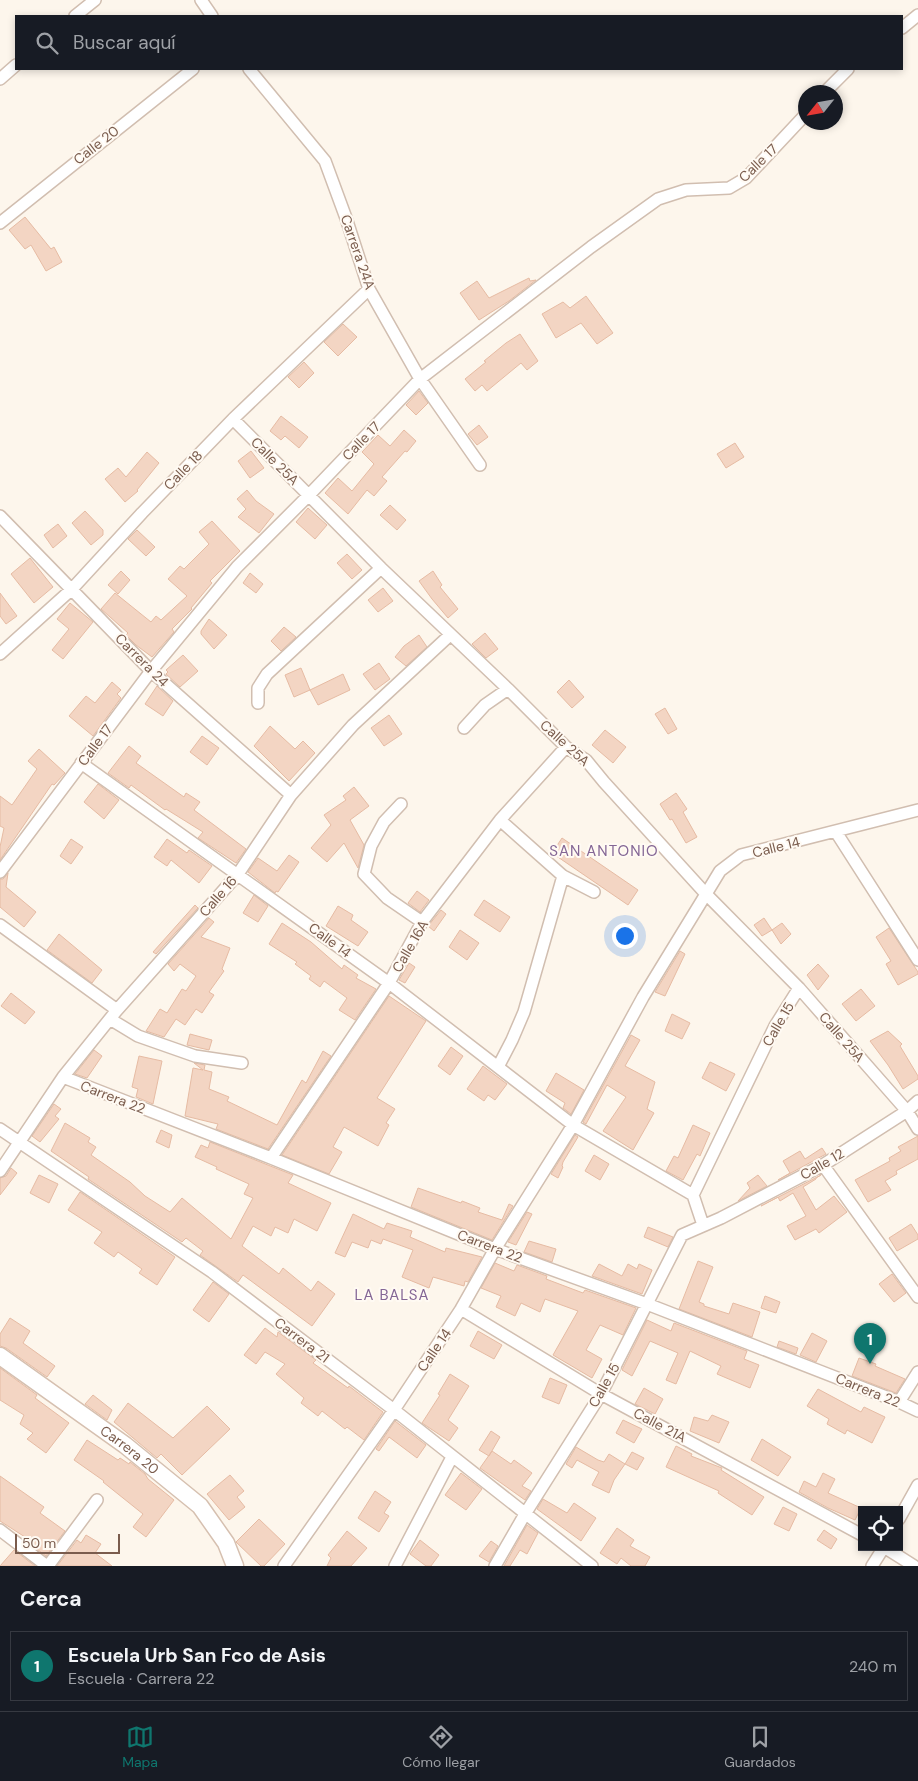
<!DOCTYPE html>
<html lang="es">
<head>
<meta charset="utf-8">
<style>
  :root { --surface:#171b24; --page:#242831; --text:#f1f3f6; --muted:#9ea1a6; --line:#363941; --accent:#0f766e }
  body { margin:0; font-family:"DM Sans",sans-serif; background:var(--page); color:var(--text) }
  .controls { position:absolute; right:15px; bottom:15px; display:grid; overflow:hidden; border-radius:0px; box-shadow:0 2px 8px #0003 }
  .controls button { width:45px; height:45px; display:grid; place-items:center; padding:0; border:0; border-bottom:1px solid var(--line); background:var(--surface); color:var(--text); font:25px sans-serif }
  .compass { position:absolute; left:798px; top:85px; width:45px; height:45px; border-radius:50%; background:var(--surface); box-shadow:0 2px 8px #0003; rotate:239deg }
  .scale { position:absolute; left:15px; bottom:12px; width:105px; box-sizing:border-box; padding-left:5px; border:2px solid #7a5c4d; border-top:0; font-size:14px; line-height:18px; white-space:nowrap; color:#7a5c4d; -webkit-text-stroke:4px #fffaf3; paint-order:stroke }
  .you { position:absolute; left:624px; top:935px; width:18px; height:18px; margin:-12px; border:4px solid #fff; border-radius:50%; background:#1a73e8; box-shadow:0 0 0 8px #1a73e833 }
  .badge { display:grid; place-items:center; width:32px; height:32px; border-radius:50%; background:var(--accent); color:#fff; font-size:16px; font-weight:700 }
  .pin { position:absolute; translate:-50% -41px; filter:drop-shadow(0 1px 2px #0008) }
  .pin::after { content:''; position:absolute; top:26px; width:18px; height:15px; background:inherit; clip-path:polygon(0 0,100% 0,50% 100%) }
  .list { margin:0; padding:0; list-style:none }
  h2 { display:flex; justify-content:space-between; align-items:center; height:65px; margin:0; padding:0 20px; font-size:21px }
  h2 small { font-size:16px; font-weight:400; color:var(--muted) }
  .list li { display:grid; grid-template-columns:32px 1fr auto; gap:15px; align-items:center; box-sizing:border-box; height:70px; margin:0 10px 10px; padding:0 10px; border:1px solid var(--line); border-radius:0px }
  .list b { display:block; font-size:19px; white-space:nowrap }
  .list p { margin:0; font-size:16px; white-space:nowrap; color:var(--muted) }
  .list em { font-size:16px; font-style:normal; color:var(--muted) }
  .icon { flex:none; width:28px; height:28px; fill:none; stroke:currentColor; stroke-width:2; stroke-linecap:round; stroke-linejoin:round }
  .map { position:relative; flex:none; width:918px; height:1566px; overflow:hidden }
  .search { position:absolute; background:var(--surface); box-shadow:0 2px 8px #0003; left:15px; right:15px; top:15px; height:55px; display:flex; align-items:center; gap:12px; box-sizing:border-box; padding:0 18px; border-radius:0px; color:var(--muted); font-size:19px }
  .sheet { height:145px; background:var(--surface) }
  nav { display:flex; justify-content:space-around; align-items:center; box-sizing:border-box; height:70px; border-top:1px solid var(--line); background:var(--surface); font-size:14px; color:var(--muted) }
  nav a { display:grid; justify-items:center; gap:2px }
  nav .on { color:var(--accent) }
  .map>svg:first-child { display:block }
</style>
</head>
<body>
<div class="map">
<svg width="918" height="1566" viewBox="0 0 918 1566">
  <rect width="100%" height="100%" fill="#fdf6ec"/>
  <path fill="#f3d5c3" stroke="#e6bba3" d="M25 217 51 249 54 247 62 262 46 271 31 245 25 249 9 230Z
    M529 278 530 281 536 280 509 301 479 320 460 293 477 281 489 298Z
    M586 296 613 333 597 344 581 323 556 338 542 314 563 302 570 308Z
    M343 324 357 337 338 356 324 342Z
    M520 334 538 361 527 370 521 363 487 391 482 385 475 391 465 379 486 362 484 361 506 343Z
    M304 362 314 373 299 388 288 377Z
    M419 391 428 403 416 415 406 405Z
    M281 416 308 437 299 448 285 436 281 440 270 431Z
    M479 425 488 437 477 445 468 434Z
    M404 430 416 441 407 452 405 451 382 477 387 481 374 496 367 490 348 514 325 493 338 478 352 491 374 464 362 452 378 435 390 446Z
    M735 443 744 457 726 468 717 454Z
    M251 451 264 468 250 478 238 461Z
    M147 452 159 463 137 490 138 491 125 502 105 479 118 468 126 477Z
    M247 490 256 501 274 514 259 533 238 517 246 509 237 499Z
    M390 505 406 520 397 530 380 515Z
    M308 508 327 525 315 539 296 522Z
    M85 511 103 530V535L91 545 72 523Z
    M212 521 240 551 210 581 212 583 191 608 192 609 172 629 174 632 152 657 136 645 126 635 128 633 101 609 115 593 151 622 156 616 161 620 187 596 168 579 180 566 184 569 209 544 199 532Z
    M58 524 67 536 53 548 44 535Z
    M137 530 155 547 146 556 128 539Z
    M347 554 362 570 352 579 337 563Z
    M30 558 53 587 34 603 11 574Z
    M121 571 130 580 118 594 108 585Z
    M433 571 442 585 440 587 458 609 448 618 432 599 419 581Z
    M250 573 263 584 256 593 243 583Z
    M383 588 393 601 378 612 368 600Z
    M0 593 17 616 6 624 0 616Z
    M70 603 93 622 63 659 52 650 69 629 57 619Z
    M209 619 227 635 214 649 201 634V631Z
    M284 627 296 637 281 651 271 641Z
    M485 633 498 649 486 658 472 644Z
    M419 635 427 647 406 666 395 657 404 646Z
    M183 655 198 671 180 687 166 674 168 672 166 670Z
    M379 663 390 679 375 690 363 674Z
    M301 668 310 690 294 697 285 675Z
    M343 674 350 690 318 705 310 690Z
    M569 680 584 697 572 708 557 692Z
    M112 682 121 690 117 694 121 698 93 736 69 716 86 696 95 703Z
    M157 686 173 701 163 716 145 704Z
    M665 708 677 729 668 734 655 714Z
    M389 715 402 734 384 746 371 728Z
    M270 726 295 749 303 741 315 753 289 781 254 746Z
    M605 730 626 747 613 763 592 745Z
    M202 736 219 748 207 765 190 752Z
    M129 746 141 756 136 763 184 797 186 793 200 802 194 810 246 849 236 863 198 838 203 832 166 809 165 810 131 785 129 788 108 773Z
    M39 749 65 773 54 785 52 784 0 860V847L4 828 0 826V796L12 805 37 769 28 761Z
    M98 784 119 800 104 819 84 802Z
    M354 787 369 806 350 820 364 845 358 868 344 843 327 862 311 848 331 825 324 815 346 800 343 796Z
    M676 793 687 809 683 812 697 837 686 843 672 819 670 820 660 804Z
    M562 838 638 890 628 905 552 853Z
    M71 839 83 847 71 864 60 856Z
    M167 839 187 853 189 850 212 866 199 883 171 860 167 866 154 857Z
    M289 855 299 862 278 892 276 891 275 893 248 872 258 858 277 871Z
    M8 873 6 887 36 912 24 927 0 907V879H3Z
    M417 891 429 900 420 912 408 903Z
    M254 895 268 906 258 922 243 913Z
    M484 900 510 917 500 932 474 915Z
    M195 905 198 908 156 954 153 952Z
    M338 906 353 915 351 920 368 932 358 946 326 926Z
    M441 910 446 914 434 931 428 926Z
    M209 918 214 922 201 937 230 948 222 969 224 971 209 992 214 995 202 1013 196 1009 185 1025 176 1019 164 1037 146 1031 160 1009 167 1013 182 989 186 991 196 976 180 964 174 971 168 964Z
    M764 918 772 930 762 936 754 925Z
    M282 923 311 942 342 969 344 965 358 975 356 978 376 989 355 1020 339 1010 347 998 324 981 320 987 309 979 311 976 295 964 297 962 269 944Z
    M782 923 791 934 781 944 772 930Z
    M889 928 918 972V974L898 985 886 964 891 961 876 937Z
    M460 930 479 943 467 960 449 947Z
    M59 934 102 970 92 983 47 950Z
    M680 951 685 954 665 996 655 992Z
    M409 963 415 967 405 983 399 980Z
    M818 964 829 976 818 990 807 975Z
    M861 989 875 1006 856 1021 842 1004Z
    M11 993 35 1012 25 1024 1 1006Z
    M389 996 426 1021 377 1098 395 1109 386 1123 389 1125 378 1146 344 1127 333 1147 342 1152 329 1174 282 1155Z
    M672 1014 690 1023 682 1039 665 1031Z
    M888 1031 902 1044 900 1046 918 1076V1079L903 1089 888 1065 870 1041Z
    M190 1034 212 1040 209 1050 187 1045Z
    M631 1035 640 1040 625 1066 655 1082 647 1109 654 1113 633 1150 603 1131 626 1097 607 1085 586 1124 583 1122Z
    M451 1047 463 1056 450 1075 438 1066Z
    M94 1050 102 1056 87 1078 75 1074Z
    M323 1051 331 1056 268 1149 216 1129 218 1124 185 1116 193 1068 203 1070 194 1063 205 1065 204 1070 212 1072 209 1089 229 1097 227 1101 277 1125 302 1080 306 1083Z
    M139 1056 162 1061 153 1104 136 1097 138 1089 132 1087Z
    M710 1062 735 1074 726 1091 702 1078Z
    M483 1066 507 1084 495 1100 488 1095 484 1101 467 1089Z
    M556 1073 584 1090 571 1114 563 1108 565 1103 546 1091Z
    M54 1104 61 1109 55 1116 59 1119 40 1142 32 1136Z
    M65 1123 90 1138 88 1142 96 1147 91 1155 130 1182 145 1196 170 1212 182 1198 231 1239 253 1198 244 1194 249 1184 216 1169 217 1167 195 1157 201 1145 208 1148 210 1142 293 1175 288 1183 331 1203 317 1231 294 1219 288 1233 275 1227 271 1236 253 1226 242 1246 279 1274 283 1268 311 1291 318 1281 335 1294 312 1326 243 1275 238 1282 200 1255 203 1251 186 1238 182 1242 88 1179 89 1177 51 1151Z
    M693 1125 710 1133 700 1156 697 1154 683 1180 666 1171 674 1156 678 1158Z
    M161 1130 172 1135 169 1148 156 1142Z
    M575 1135 578 1137 563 1162 562 1166 563 1167 558 1178 551 1174Z
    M918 1136V1159L896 1171 897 1174 885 1181 891 1190 868 1202 855 1180 890 1161 889 1158 901 1151 898 1147Z
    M822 1148 826 1154 778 1180 790 1173 783 1161 800 1151 805 1159Z
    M594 1155 609 1164 600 1180 585 1171Z
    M11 1168 17 1173 0 1195V1178L6 1176Z
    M39 1175 58 1184 49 1203 30 1193Z
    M758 1175 767 1186 738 1201 750 1188 747 1183Z
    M821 1175 816 1178V1179L803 1187 816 1210 834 1196 847 1212 819 1233 816 1229 795 1240 787 1226 806 1216 793 1193 780 1201 778 1197 761 1206Z
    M418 1188 461 1203 462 1201 480 1208 478 1212 502 1220 509 1204 513 1206 492 1240 411 1207Z
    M80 1192 175 1257 157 1285 139 1273 142 1269 118 1252 114 1257 94 1243 102 1232 68 1210Z
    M527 1212 532 1214 516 1245 508 1242Z
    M353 1214 384 1229 387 1223 412 1231 410 1237 445 1252 446 1248 482 1257 468 1282 465 1281 464 1286 433 1277 429 1288 402 1277 413 1250 383 1239 381 1244 371 1240 368 1248 352 1242 345 1257 335 1253Z
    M911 1224 918 1235V1239L897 1251 889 1238Z
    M648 1227 673 1237 668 1247 644 1237Z
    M529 1241 556 1249 552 1262 524 1252Z
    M698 1261 713 1267 699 1302 704 1304V1306L729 1314 733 1303 760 1312 752 1337 679 1309Z
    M495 1263 514 1271 517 1265 547 1276 546 1279 583 1293 585 1290 636 1308 623 1335 600 1325 586 1350 602 1359 592 1378 553 1355 578 1311 545 1299 540 1312 521 1303 515 1316 496 1307 501 1296 481 1288Z
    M599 1264 622 1276 628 1264 637 1269 639 1264 652 1270 642 1294 592 1276Z
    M892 1274 906 1293 894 1302 879 1284Z
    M213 1282 229 1294 209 1322 193 1310Z
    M765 1296 780 1302 776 1313 761 1308Z
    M10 1318 30 1331 23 1343 55 1366 47 1377 6 1348 0 1346V1334Z
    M647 1320 671 1331 674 1323 747 1351 744 1359 759 1365 750 1388 717 1374 721 1366 690 1351 676 1384 666 1380 678 1353 650 1341 632 1376 622 1370Z
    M265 1328 277 1337 278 1332 282 1335 316 1360 313 1363 348 1388 349 1386 383 1412 364 1440 347 1427 345 1429 322 1411 318 1416 301 1403 304 1398 276 1374 285 1364 265 1352 256 1364 244 1355Z
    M478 1331 502 1345 494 1359 470 1346Z
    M812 1333 827 1341 816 1362 800 1355Z
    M779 1341 798 1348 796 1354 777 1347Z
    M859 1358 876 1364 875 1366 905 1379 896 1393 852 1376Z
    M0 1368 37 1395 35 1398 69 1423 46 1453 27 1439 33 1433 20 1424 24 1415 0 1400Z
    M450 1374 469 1386 448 1420 458 1428 449 1441 422 1423 440 1395 438 1394Z
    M550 1378 567 1385 559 1404 542 1397Z
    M644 1388 663 1399 655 1414 635 1404Z
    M818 1389 861 1412 864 1407 885 1417 872 1443 847 1430 845 1434 827 1424 829 1419 807 1406Z
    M93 1395 112 1410 107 1420 85 1404Z
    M128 1403 173 1438 207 1406 230 1429 182 1475 161 1454 157 1458 114 1422Z
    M712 1415 729 1422 719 1443 690 1431 694 1417 708 1421Z
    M623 1420 642 1429 634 1443 616 1433Z
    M395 1421 426 1445 417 1458 389 1437 379 1451 376 1449Z
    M491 1431 500 1437 489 1456 479 1450Z
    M762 1439 791 1457 778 1476 751 1460Z
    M87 1440 118 1460 120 1458 129 1464 130 1462 145 1474 148 1479 174 1500 146 1537 133 1527 143 1514 103 1482 104 1481 74 1460Z
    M676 1446 692 1454 691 1456 722 1468 721 1470 764 1497 752 1515 718 1493 719 1491 666 1467Z
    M576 1447 598 1460 604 1462 609 1454 625 1464 614 1480 609 1493 592 1485 599 1472 577 1460 572 1468 566 1464Z
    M492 1451 511 1464 514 1460 532 1473 522 1486 531 1491 525 1500 480 1468Z
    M632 1452 644 1458 637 1470 625 1464Z
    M461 1473 482 1489 466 1510 445 1495Z
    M823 1473 835 1479 828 1493 861 1508 855 1520 828 1508 799 1492 804 1481 816 1487Z
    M230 1475 244 1491 237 1497 245 1507 229 1520 207 1494Z
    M0 1476 44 1507 40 1513 65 1531 46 1556 24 1539 25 1537 0 1521Z
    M375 1491 391 1502 384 1513 389 1516 379 1532 358 1518Z
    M543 1499 567 1513 574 1503 596 1518 581 1541 537 1509Z
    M783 1507 797 1514 789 1531 774 1524Z
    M259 1519 285 1544 264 1566H261L236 1542Z
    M527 1525 538 1533 527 1554 520 1550 510 1566H504Z
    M617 1528 634 1540 630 1546 650 1557 645 1566H631L621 1558 617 1564 600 1553Z
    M824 1530 837 1539 831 1549 817 1540Z
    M347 1531 367 1548 351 1566H327L331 1558 328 1555Z
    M86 1535 101 1544 95 1553 112 1566H57L77 1540 81 1543Z
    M420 1540 439 1555 431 1566H426L410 1554Z
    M491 1541 498 1546 489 1562 479 1556Z
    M14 1550 35 1566H0Z"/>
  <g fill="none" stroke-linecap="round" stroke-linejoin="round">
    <g stroke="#d1beb0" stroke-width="14">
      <path id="street" d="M201 0 212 16
        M75 16 95 0
        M902 28 918 15
        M249 69 325 161 346 218 369 289 420 379 480 465
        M0 79 16 65
        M825 92 848 69
        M0 223 193 69
        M233 419 381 568 508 689 566 747 586 760 604 782 706 894 799 988 907 1111 918 1129
        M0 516 151 671 291 795
        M0 654 72 589 142 513 233 419 369 289
        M258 703V688L267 674 381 568
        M464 728 485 705 508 689
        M81 763 389 983 573 1125 693 1195 703 1225
        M401 804 384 822 371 846 364 874 387 898 422 922
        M500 820 563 876 594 892
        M836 832 918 960
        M0 872 151 671 237 567 309 495 420 379 591 247 658 199 686 190 729 188 746 178 806 114
        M0 925 117 1010
        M110 1019 138 1036 195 1056 242 1063
        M498 1067 512 1040 524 1012 563 876
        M63 1077 271 1158 495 1249 647 1304 899 1402 918 1411
        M0 1129 212 1272 394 1410 592 1566
        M271 1158 389 983 422 922 500 820 566 747
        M823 1165 918 1297
        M0 1171 63 1077 117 1010 238 874 291 795 353 725 450 635
        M693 1195 775 1026 799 988
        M461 1309 601 1394 862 1535
        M899 1402 918 1372
        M899 1519 918 1485
        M0 1530 47 1566
        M884 1547 914 1566
        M48 1566 97 1500
        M284 1566 394 1410 461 1309 495 1249 573 1125 643 997 706 894 720 871 741 855 918 810
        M395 1566 452 1457
        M495 1566 525 1514 601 1394 682 1235 721 1218 823 1165 907 1111 918 1101
        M872 1566 884 1547"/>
    </g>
    <g stroke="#d6c0b0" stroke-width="19">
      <g id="secondary">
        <path id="s1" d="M0 1356 125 1445 200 1506 226 1543 235 1566"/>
      </g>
    </g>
    <use href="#street" stroke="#fff" stroke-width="11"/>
    <use href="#secondary" stroke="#fff" stroke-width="16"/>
  </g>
  <g text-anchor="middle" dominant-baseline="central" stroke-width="4" stroke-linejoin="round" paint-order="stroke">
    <g font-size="14" fill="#7a5c4d" stroke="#fffaf3">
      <text transform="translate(96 145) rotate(-38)">Calle 20</text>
      <text transform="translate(758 163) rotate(-44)">Calle 17</text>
      <text transform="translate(358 252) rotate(71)">Carrera 24A</text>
      <text transform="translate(361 441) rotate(-46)">Calle 17</text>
      <text transform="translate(275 461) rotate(45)">Calle 25A</text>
      <text transform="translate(183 470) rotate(-46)">Calle 18</text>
      <text transform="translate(142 660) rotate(45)">Carrera 24</text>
      <text transform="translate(565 743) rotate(42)">Calle 25A</text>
      <text transform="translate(95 745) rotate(-53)">Calle 17</text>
      <text transform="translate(776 847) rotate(-14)">Calle 14</text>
      <text transform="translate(218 896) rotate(-49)">Calle 16</text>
      <text transform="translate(330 940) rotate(36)">Calle 14</text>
      <text transform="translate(410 946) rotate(-60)">Calle 16A</text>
      <text transform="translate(778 1024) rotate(-60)">Calle 15</text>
      <text transform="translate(842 1037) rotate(49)">Calle 25A</text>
      <text transform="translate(113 1097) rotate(21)">Carrera 22</text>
      <text transform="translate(822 1164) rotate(-30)">Calle 12</text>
      <text transform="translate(490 1246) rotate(21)">Carrera 22</text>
      <text transform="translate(302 1340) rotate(37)">Carrera 21</text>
      <text transform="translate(434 1350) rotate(-56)">Calle 14</text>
      <text transform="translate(604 1385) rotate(-61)">Calle 15</text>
      <text transform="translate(868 1390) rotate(22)">Carrera 22</text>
      <text transform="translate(660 1425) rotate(28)">Calle 21A</text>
      <text stroke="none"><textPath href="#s1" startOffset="160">Carrera 20</textPath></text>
    </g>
    <g font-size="15" letter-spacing="1" fill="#846695" stroke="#fffaf3">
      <text x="604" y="851">SAN ANTONIO</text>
      <text x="392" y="1295">LA BALSA</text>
    </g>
  </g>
</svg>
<div class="controls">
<button><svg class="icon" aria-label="locate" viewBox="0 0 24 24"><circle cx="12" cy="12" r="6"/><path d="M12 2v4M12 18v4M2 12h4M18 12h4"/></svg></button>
</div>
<svg class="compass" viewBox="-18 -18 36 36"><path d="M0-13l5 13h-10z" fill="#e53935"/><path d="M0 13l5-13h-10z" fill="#9ea1a6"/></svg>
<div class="scale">50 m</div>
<div class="you"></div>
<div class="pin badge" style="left:870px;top:1364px">1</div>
<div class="search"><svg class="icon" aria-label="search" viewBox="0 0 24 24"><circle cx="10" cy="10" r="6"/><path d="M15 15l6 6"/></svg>Buscar aquí</div>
</div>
<section class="sheet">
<h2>Cerca<small></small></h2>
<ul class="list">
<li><span class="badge">1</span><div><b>Escuela Urb San Fco de Asis</b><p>Escuela · Carrera 22</p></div><em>240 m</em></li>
</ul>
</section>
<nav>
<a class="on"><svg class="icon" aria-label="map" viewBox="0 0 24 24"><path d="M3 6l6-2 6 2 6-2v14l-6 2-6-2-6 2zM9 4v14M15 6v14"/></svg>Mapa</a>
<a><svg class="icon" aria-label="directions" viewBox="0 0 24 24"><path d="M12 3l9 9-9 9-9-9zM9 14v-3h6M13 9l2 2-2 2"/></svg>Cómo llegar</a>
<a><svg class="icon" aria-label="saved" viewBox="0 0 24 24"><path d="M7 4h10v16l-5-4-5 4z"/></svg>Guardados</a>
</nav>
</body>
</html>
